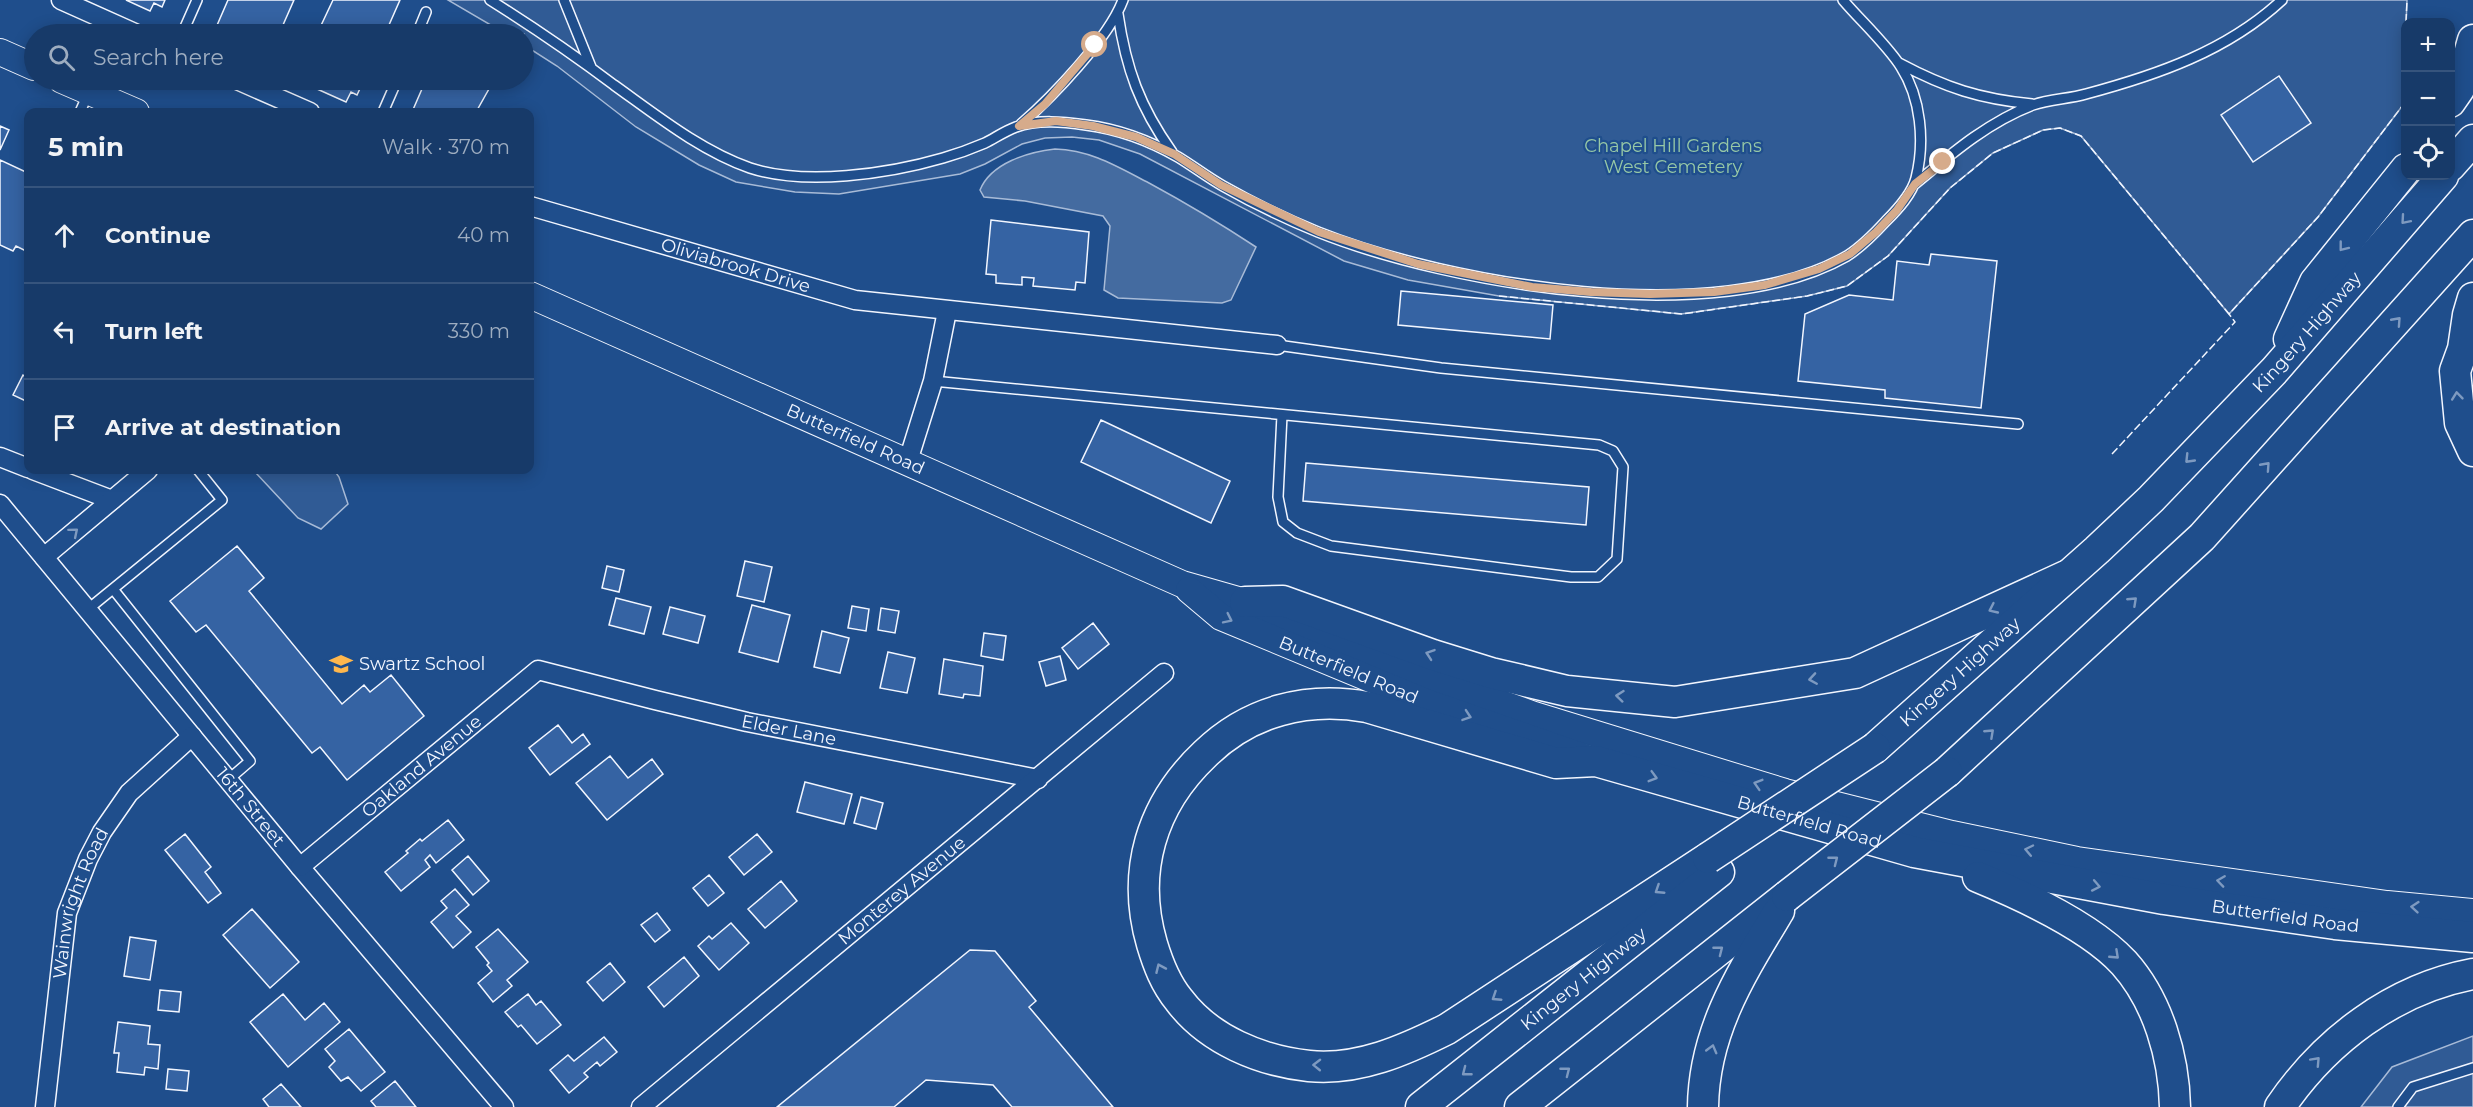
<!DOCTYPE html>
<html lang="en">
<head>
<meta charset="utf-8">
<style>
  :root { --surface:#173a69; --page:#20416f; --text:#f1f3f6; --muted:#9eadc0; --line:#36547d }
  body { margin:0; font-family:Montserrat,sans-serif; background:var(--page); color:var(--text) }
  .controls { position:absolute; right:18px; top:18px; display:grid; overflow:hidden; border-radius:12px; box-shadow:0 3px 15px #0003 }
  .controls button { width:54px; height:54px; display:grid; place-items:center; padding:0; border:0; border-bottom:2px solid var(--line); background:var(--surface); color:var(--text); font:30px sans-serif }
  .stop { position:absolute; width:18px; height:18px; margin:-14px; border:4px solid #d6ab8b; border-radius:50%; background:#fff }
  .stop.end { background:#d6ab8b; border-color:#fff; box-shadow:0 2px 6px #0008 }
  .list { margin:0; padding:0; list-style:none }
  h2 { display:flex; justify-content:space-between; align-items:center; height:78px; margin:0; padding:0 24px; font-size:26px }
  h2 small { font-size:20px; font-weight:400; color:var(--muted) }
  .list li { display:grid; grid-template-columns:39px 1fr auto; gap:18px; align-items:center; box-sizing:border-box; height:96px; padding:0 24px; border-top:2px solid var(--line) }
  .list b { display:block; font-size:22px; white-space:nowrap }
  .list em { font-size:20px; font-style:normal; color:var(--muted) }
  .icon { flex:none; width:33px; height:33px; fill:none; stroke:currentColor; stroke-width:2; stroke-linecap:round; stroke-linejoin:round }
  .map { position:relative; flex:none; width:2473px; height:1107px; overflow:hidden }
  .search { position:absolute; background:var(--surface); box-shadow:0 3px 15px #0003; left:24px; top:24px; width:510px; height:66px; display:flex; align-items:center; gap:15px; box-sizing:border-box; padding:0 21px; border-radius:33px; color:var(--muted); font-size:22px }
  .panel { position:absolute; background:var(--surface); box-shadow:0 3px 15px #0003; left:24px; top:108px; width:510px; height:366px; border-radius:12px }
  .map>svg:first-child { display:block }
</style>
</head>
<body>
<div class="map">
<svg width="2473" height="1107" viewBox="0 0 2473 1107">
  <rect width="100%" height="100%" fill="#1f4e8c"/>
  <path fill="#305b95" stroke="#a8bbd7" stroke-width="1.5" d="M448 0H2407L2403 105 2318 217 2229 314 2081 136 2060 128 2043 130 1993 153 1950 188 1888 256 1847 286 1807 296 1681 314 1499 296 1408 280 1344 261 1140 154 1099 140 1072 137 1045 138 1022 144 985 164 960 174 839 194 795 192 736 182 699 165 636 127 557 66 524 45V34H506Z
    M257 470H334L339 477 348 504 321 529 298 518 255 472Z
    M2473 1036V1107H2361L2392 1067Z"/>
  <path fill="#446ba0" stroke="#a8bbd7" stroke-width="1.5" d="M1055 149C1091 150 1118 167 1149 183 1186 203 1221 224 1256 247L1231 300 1222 303 1118 298 1104 290 1110 226 1103 216 1025 201 984 197 980 190C991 163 1028 152 1055 149Z"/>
  <path fill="#3563a3" stroke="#f2f6ff" stroke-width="1.5" d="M126 0H165L162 7 154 3 150 11Z
    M228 0H294L279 34H220L221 33 215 30Z
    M333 0H400L385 34H317Z
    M2279 76 2311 123 2253 162 2221 115Z
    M297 80H364L357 95 351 92 346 102Z
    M435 80H494L476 112H412L425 82 432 85Z
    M0 126 9 130 0 150Z
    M0 160 28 173V252L16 246 13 251 0 245Z
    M991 220 1089 232 1085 283 1076 282 1075 290 1033 286 1034 278 1022 277V285L996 283V275L986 274Z
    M1931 254 1997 261 1981 408 1885 398V390L1798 381 1805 314 1849 295 1893 300 1897 261 1929 265Z
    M1401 291 1553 305 1550 339 1398 325Z
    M28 372V402L13 395 23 375 26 377Z
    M1101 420 1230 481 1211 523 1081 462Z
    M1306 463 1589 487 1586 525 1303 501Z
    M237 546 264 578 249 591 342 704 364 685 370 692 391 675 424 716 347 780 320 747 312 753 206 625 196 632 170 601Z
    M745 561 772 567 764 602 737 596Z
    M607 566 624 570 619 592 602 588Z
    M616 598 651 607 644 634 609 625Z
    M752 605 790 615 778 662 739 652Z
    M852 606 869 609 866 631 848 628Z
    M670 607 705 616 698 643 663 634Z
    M881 608 899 611 895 633 878 630Z
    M1093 623 1109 644 1078 669 1062 648Z
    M822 631 849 638 840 673 814 667Z
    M984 633 1006 636 1003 660 981 656Z
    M888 652 915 658 907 693 880 688Z
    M1060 656 1066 680 1046 686 1039 662Z
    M944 659 983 666 980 696 964 694 963 698 939 694Z
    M558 725 572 743 583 734 590 744 550 775 529 748Z
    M610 756 628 778 652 759 663 774 607 820 576 783Z
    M805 782 852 794 844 824 797 812Z
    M861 797 883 803 876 829 854 823Z
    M448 820 464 840 436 863 430 855 425 860 430 867 401 891 385 872 408 853 406 851 420 839 422 841Z
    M185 834 211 867 205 872 221 893 208 903 165 850Z
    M757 834 772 852 744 875 729 857Z
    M468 856 489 881 473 895 452 870Z
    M709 875 724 893 708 906 693 888Z
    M781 881 797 901 765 928 748 909Z
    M455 889 469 905 456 916 471 932 453 948 431 922 447 908 441 901Z
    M252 909 299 962 270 988 223 935Z
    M657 913 670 930 655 942 641 925Z
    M731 923 749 943 719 970 698 946 709 936 712 939Z
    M498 929 528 962 507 980 512 986 493 1002 478 983 492 971 487 965 489 963 476 947Z
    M130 937 156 941 150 980 124 976Z
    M970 950 995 951 1036 1001 1029 1007 1113 1107H1012L993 1085 926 1080 894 1107H777Z
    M684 957 699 976 664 1007 648 987Z
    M610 963 625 982 603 1001 587 982Z
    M160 990 181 992 179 1012 158 1010Z
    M283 994 305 1020 324 1003 340 1022 288 1067 250 1022Z
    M528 994 536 1005 541 1001 561 1025 537 1044 521 1025 518 1027 505 1012Z
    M118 1022 150 1026 148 1044 160 1045 158 1069 145 1067 144 1075 117 1072 119 1053H114Z
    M349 1029 385 1072 361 1091 348 1077 341 1081 329 1067 335 1061 325 1049Z
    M604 1037 617 1052 600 1066 597 1062 584 1073 588 1077 569 1093 550 1070 568 1055 574 1061Z
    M168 1069 189 1071 187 1091 166 1089Z
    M395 1081 416 1107H376L371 1101Z
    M281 1084 301 1107H269L263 1099Z"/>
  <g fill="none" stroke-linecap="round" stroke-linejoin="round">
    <g stroke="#f2f6ff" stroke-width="12">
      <path id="service" d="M490 0C533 27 574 55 614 85 656 115 701 151 750 168 805 186 888 174 943 158 957 154 971 149 985 143 995 138 1005 131 1016 127 1038 119 1064 122 1086 125 1118 129 1150 141 1178 157 1193 166 1207 177 1223 186 1253 203 1286 219 1318 232 1451 285 1718 330 1847 256 1861 247 1875 233 1886 221 1898 209 1912 194 1916 178 1925 142 1921 98 1901 67 1888 46 1860 20 1843 0
        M564 0 591 67
        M1118 14C1126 69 1140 107 1172 152
        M182 34 197 0
        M417 34 426 12
        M1899 63C1946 88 1980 99 2032 104
        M80 112 88 94
        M383 112 397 80
        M1021 124C1052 97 1109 38 1123 0
        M1915 184C1951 154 1988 122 2033 105 2049 99 2069 99 2086 94 2157 75 2227 51 2282 0
        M1277 345 1441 368 2018 424
        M933 381 1599 445 1613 451 1623 467 1617 559 1598 577H1571L1331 546 1297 533 1283 522 1278 497 1282 415
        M113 589 250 761 228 780
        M87 610 222 500 198 470
        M2398 1107 2413 1087 2473 1068"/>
    </g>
    <g stroke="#f2f6ff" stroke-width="21">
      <g id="minor">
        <path d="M61 0 137 34"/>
        <path d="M237 80 310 112"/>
        <path id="s1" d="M530 206 855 300 1277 345"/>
        <path d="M0 457 28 468"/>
        <path d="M907 464 933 381 947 311"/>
        <path d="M33 470 112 500"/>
        <path id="s2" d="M0 504 300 867 504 1107"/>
        <path d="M44 557 148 470"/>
        <path id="s3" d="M300 867 538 670 655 700 747 722 1038 779"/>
        <path id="s4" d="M45 1107 67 913 88 859 102 832 129 793 192 736"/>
        <path id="s5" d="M641 1107 1164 673"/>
      </g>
    </g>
    <g stroke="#f2f6ff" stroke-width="28">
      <g id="secondary">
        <path d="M0 52 34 67"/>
        <path d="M62 80 136 112"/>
        <path id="s6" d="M530 295 1182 584 1245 602 1431 678 1534 715 1785 792 1952 834 2077 860 2387 904 2473 912"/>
        <path id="s7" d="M1189 590 1221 617 1426 702 1590 759"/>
      </g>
    </g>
    <g stroke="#f2f6ff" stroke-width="33">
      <g id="trunk">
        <path d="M2450 102 2459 89 2473 40"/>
        <path d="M2450 166 2473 140"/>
        <path d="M2473 298 2468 315 2463 349 2455 371 2460 423 2473 451"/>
        <path d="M2289 339 2315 282 2406 169"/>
        <path d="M1245 602 1283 601 1433 655 1491 673 1567 691 1675 702 1855 673 2066 576"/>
        <path id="s8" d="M1875 748 2097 550 2151 499 2274 371 2443 176"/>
        <path d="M1947 772 2202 537 2473 235"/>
        <path id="s9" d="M1708 858 1447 1029C1405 1050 1358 1071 1309 1066 1261 1061 1209 1040 1179 1000 1165 983 1158 964 1152 944 1131 872 1151 805 1205 754 1249 711 1307 696 1367 707L1556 763 1596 761 1914 852 2164 899 2335 924 2473 937"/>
        <path d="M1978 877C2024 896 2090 926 2124 963 2158 1001 2174 1057 2175 1107"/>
        <path id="s10" d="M1421 1107 1719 872"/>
        <path d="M1520 1107 1787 896"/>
        <path d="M1703 1107C1704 1031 1741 974 1779 911"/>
        <path d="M2280 1107C2325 1041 2393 989 2473 974"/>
      </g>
    </g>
    <use href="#service" stroke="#1f4e8c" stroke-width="9"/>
    <use href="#minor" stroke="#1f4e8c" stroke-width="18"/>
    <use href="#secondary" stroke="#1f4e8c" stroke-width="26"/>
    <use href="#trunk" stroke="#1f4e8c" stroke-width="30"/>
    <g stroke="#f2f6ff" stroke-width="33" stroke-linecap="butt">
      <path id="trunk-bridge" d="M1708 858 1875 748
        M1787 896 1947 772"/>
    </g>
    <use href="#trunk-bridge" stroke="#1f4e8c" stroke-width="30"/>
    <path stroke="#f2f6ff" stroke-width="1.5" stroke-dasharray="8 3" stroke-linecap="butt" d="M2406 22 2407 0
      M1499 296 1682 314 1807 296 1847 286 1888 256 1950 188 1993 153 2043 130 2060 128 2081 136 2229 314 2318 217 2403 105 2406 35
      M2112 454 2235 322 2229 314"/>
  </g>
  <defs><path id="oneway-chevron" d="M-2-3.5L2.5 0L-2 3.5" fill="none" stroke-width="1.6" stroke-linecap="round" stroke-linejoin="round" transform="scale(1.5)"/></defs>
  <g stroke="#7e9ac0">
    <use href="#oneway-chevron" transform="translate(2405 220) rotate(131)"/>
    <use href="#oneway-chevron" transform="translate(2343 247) rotate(128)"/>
    <use href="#oneway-chevron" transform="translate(2397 321) rotate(-48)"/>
    <use href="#oneway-chevron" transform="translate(2457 396) rotate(-96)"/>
    <use href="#oneway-chevron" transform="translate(2189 459) rotate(134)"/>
    <use href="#oneway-chevron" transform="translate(2266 466) rotate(-48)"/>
    <use href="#oneway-chevron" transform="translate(74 532) rotate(-40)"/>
    <use href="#oneway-chevron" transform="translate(2133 601) rotate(-43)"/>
    <use href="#oneway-chevron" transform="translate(1993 609) rotate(155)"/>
    <use href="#oneway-chevron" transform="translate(1228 619) rotate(26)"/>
    <use href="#oneway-chevron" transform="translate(1430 654) rotate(-161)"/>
    <use href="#oneway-chevron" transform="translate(1813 679) rotate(171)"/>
    <use href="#oneway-chevron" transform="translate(1620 696) rotate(-174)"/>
    <use href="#oneway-chevron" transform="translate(1467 716) rotate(19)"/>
    <use href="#oneway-chevron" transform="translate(1990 733) rotate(-43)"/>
    <use href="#oneway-chevron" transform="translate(1653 777) rotate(16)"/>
    <use href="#oneway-chevron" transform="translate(1758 784) rotate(-163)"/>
    <use href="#oneway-chevron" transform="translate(2029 850) rotate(-168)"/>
    <use href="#oneway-chevron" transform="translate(1834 860) rotate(-38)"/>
    <use href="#oneway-chevron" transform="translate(2221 881) rotate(-172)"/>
    <use href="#oneway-chevron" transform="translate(2096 886) rotate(11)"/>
    <use href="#oneway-chevron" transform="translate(1659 890) rotate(147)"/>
    <use href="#oneway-chevron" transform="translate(2415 907) rotate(-175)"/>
    <use href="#oneway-chevron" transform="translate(1719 950) rotate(-38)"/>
    <use href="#oneway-chevron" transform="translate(2115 955) rotate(43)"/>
    <use href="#oneway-chevron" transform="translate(1160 968) rotate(-114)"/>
    <use href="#oneway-chevron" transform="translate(1496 997) rotate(147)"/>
    <use href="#oneway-chevron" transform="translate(1712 1049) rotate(-75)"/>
    <use href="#oneway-chevron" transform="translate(2316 1061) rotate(-47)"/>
    <use href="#oneway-chevron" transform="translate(1317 1065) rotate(-179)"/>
    <use href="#oneway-chevron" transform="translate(1566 1071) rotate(-38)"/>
    <use href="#oneway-chevron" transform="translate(1466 1072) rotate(142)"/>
  </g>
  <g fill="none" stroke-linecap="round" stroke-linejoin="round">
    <path stroke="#d6ab8b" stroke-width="8" d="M1095 45 1045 104 1019 126 1056 121 1093 126 1136 137 1174 154 1221 185 1319 232 1418 264 1532 287 1591 292 1650 294 1714 292 1765 285 1819 269 1850 254 1876 232 1897 210 1915 184 1943 162"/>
  </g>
  <defs>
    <g id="school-bare" transform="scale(1.8)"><path d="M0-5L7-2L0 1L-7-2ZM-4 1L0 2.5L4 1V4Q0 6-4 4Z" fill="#ffb74d" stroke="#1f4e8c" stroke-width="2.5" paint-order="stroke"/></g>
  </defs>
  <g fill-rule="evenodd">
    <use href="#school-bare" x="341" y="664"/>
  </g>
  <g text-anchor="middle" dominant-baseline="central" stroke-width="4.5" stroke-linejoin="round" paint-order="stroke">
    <g font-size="18" fill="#97c8a6" stroke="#1f4e8c">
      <text x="1673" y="146">Chapel Hill Gardens<tspan x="1673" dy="21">West Cemetery</tspan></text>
    </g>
    <g font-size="18" fill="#f2f6ff" stroke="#1f4e8c">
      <text stroke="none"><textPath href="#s1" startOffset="214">Oliviabrook Drive</textPath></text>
      <text stroke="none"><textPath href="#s8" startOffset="600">Kingery Highway</textPath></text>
      <text stroke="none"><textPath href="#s6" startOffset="356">Butterfield Road</textPath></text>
      <text stroke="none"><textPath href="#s7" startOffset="180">Butterfield Road</textPath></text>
      <text stroke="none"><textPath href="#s8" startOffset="114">Kingery Highway</textPath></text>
      <text stroke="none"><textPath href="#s3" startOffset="567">Elder Lane</textPath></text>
      <text stroke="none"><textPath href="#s3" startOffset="158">Oakland Avenue</textPath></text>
      <text stroke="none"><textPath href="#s2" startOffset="393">16th Street</textPath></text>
      <text stroke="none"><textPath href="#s9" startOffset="1512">Butterfield Road</textPath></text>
      <text stroke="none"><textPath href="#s5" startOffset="339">Monterey Avenue</textPath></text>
      <text stroke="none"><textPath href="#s4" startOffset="208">Wainwright Road</textPath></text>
      <text stroke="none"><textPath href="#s9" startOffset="1998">Butterfield Road</textPath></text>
      <text stroke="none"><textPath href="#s10" startOffset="207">Kingery Highway</textPath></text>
    </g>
    <g font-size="18" fill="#f2f6ff" stroke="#1f4e8c" text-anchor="start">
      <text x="359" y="664">Swartz School</text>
    </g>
  </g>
</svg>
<div class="controls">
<button>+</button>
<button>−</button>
<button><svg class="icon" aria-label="locate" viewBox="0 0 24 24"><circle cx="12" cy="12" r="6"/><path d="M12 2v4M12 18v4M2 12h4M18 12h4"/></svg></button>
</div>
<div class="stop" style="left:1095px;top:45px"></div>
<div class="stop end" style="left:1943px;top:162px"></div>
<div class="search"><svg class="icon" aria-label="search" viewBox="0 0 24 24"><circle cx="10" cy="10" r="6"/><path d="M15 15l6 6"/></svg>Search here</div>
<section class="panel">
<h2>5 min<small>Walk · 370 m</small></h2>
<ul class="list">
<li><svg class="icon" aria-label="ahead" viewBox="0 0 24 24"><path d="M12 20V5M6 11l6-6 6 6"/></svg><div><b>Continue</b></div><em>40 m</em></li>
<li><svg class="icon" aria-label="left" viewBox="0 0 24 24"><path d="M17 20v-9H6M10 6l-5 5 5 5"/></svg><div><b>Turn left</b></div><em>330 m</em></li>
<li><svg class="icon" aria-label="arrive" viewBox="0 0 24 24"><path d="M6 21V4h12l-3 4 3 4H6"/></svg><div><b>Arrive at destination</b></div></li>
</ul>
</section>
</div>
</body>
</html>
